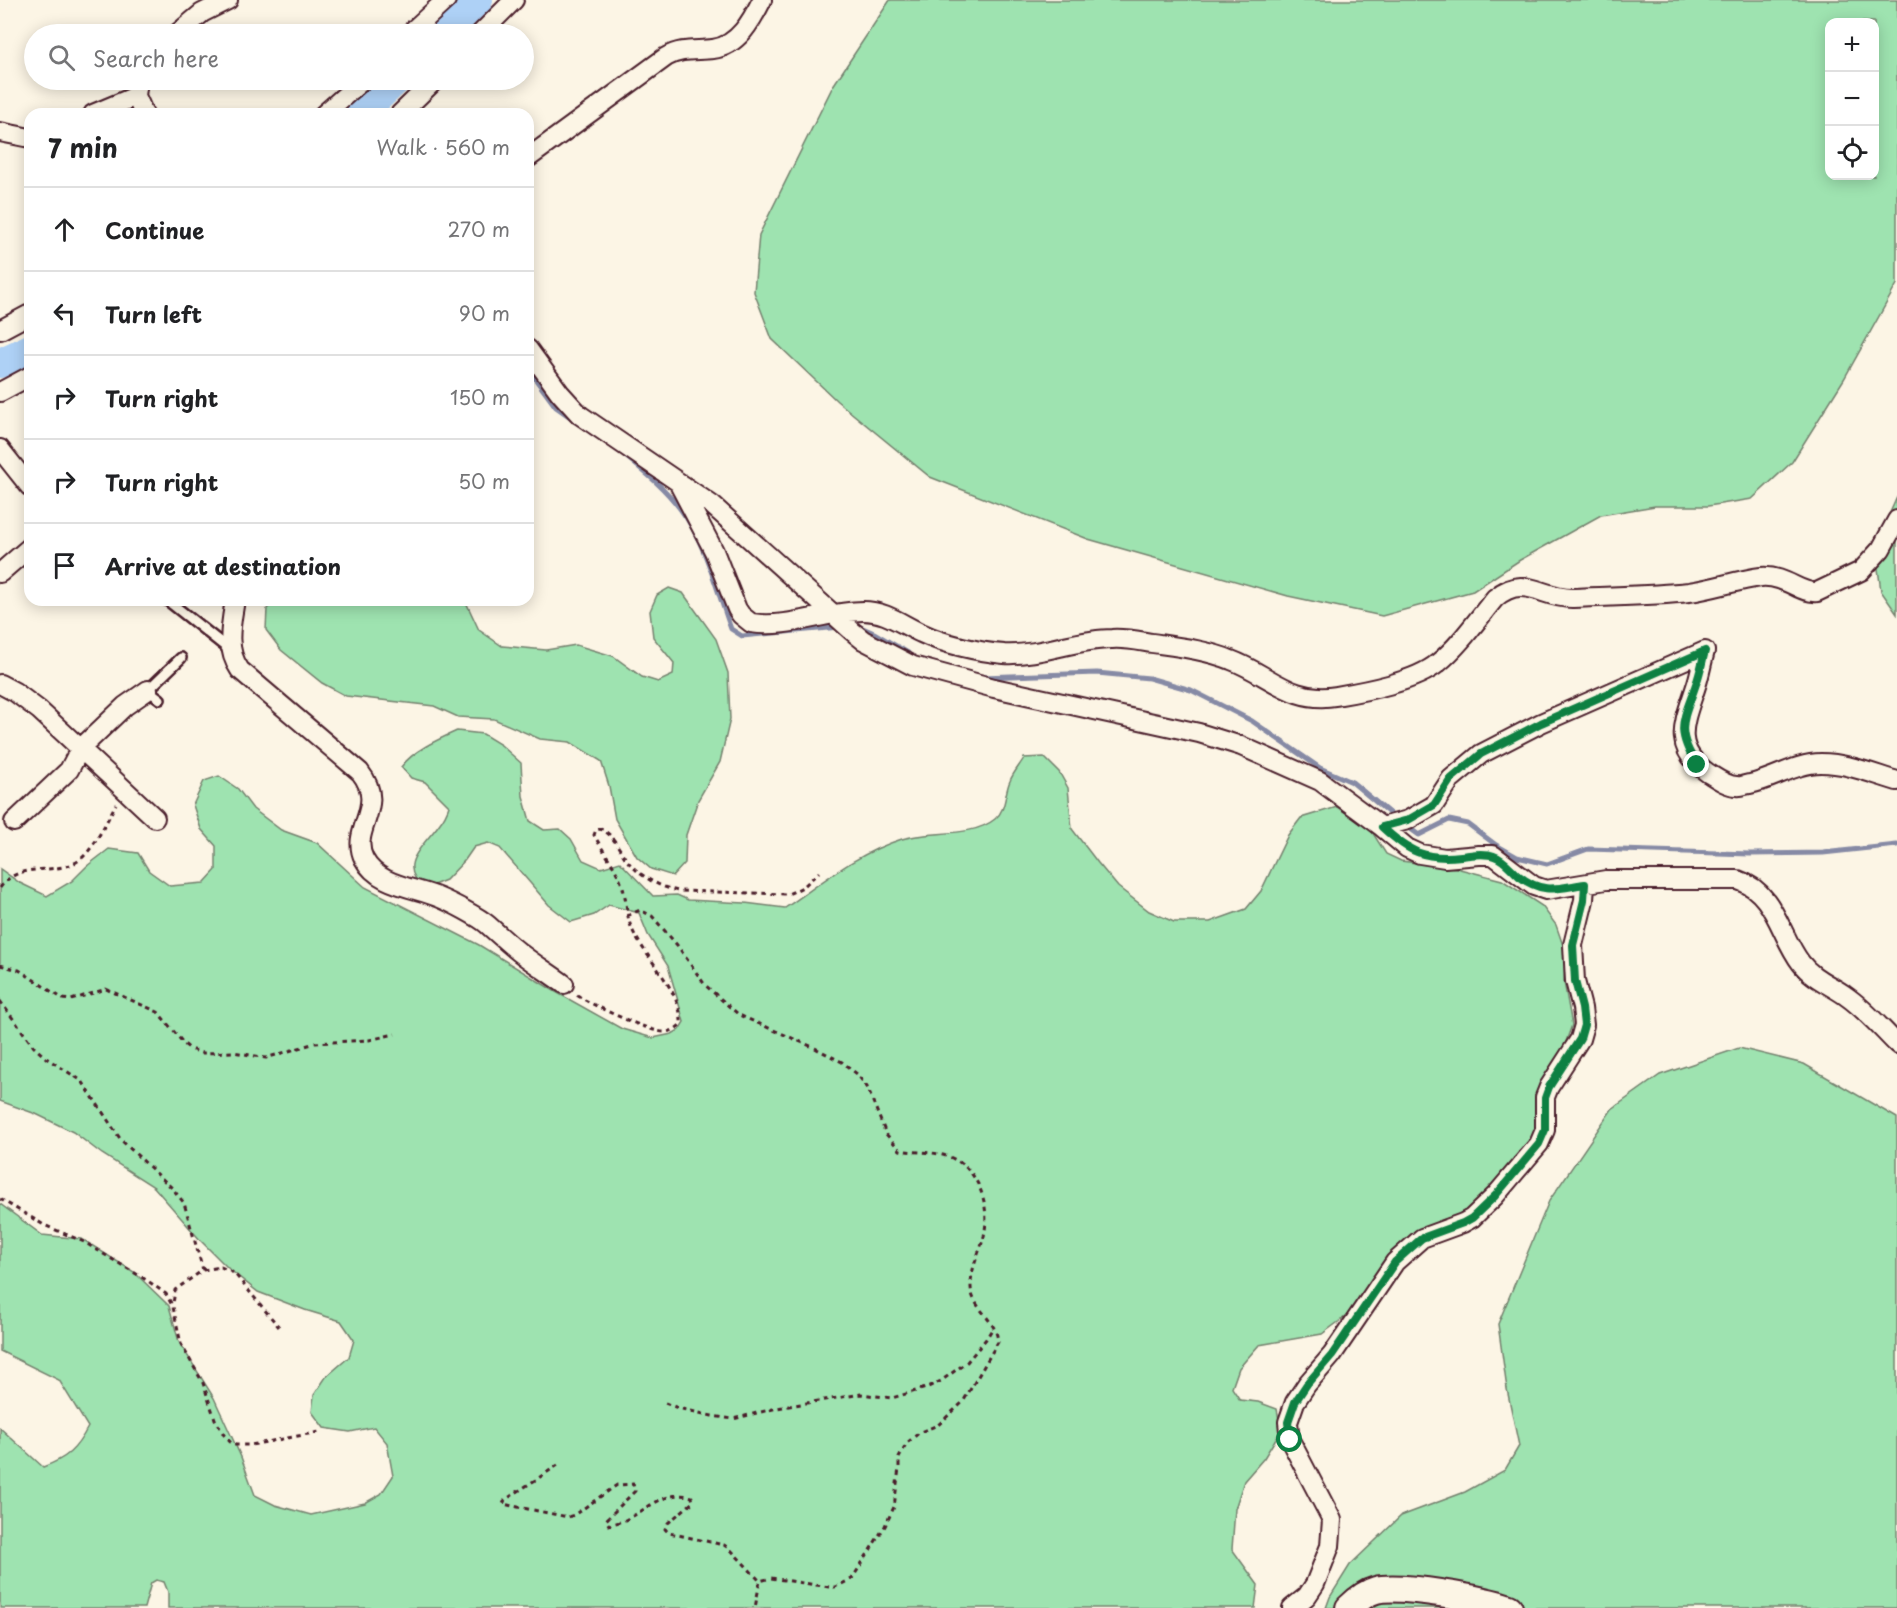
<!DOCTYPE html>
<html lang="en">
<head>
<meta charset="utf-8">
<style>
  :root { --surface:#fff; --page:#f2f2f2; --text:#202124; --muted:#757577; --line:#e0e0e0 }
  body { margin:0; font-family:"Playpen Sans",sans-serif; background:var(--page); color:var(--text) }
  .controls { position:absolute; right:18px; top:18px; display:grid; overflow:hidden; border-radius:12px; box-shadow:0 3px 15px #0003 }
  .controls button { width:54px; height:54px; display:grid; place-items:center; padding:0; border:0; border-bottom:2px solid var(--line); background:var(--surface); color:var(--text); font:30px sans-serif }
  .stop { position:absolute; width:18px; height:18px; margin:-14px; border:4px solid #0b8043; border-radius:50%; background:#fff }
  .stop.end { background:#0b8043; border-color:#fff; box-shadow:0 2px 6px #0008 }
  .list { margin:0; padding:0; list-style:none }
  h2 { display:flex; justify-content:space-between; align-items:center; height:78px; margin:0; padding:0 24px; font-size:26px }
  h2 small { font-size:20px; font-weight:400; color:var(--muted) }
  .list li { display:grid; grid-template-columns:39px 1fr auto; gap:18px; align-items:center; box-sizing:border-box; height:84px; padding:0 24px; border-top:2px solid var(--line) }
  .list b { display:block; font-size:22px; white-space:nowrap }
  .list em { font-size:20px; font-style:normal; color:var(--muted) }
  .icon { flex:none; width:33px; height:33px; fill:none; stroke:currentColor; stroke-width:2; stroke-linecap:round; stroke-linejoin:round }
  .map { position:relative; flex:none; width:1897px; height:1608px; overflow:hidden }
  .search { position:absolute; background:var(--surface); box-shadow:0 3px 15px #0003; left:24px; top:24px; width:510px; height:66px; display:flex; align-items:center; gap:15px; box-sizing:border-box; padding:0 21px; border-radius:33px; color:var(--muted); font-size:22px }
  .panel { position:absolute; background:var(--surface); box-shadow:0 3px 15px #0003; left:24px; top:108px; width:510px; height:498px; border-radius:18px }
  .map>svg:first-child { display:block }
</style>
</head>
<body>
<div class="map">
<svg width="1897" height="1608" viewBox="0 0 1897 1608">
  <rect width="100%" height="100%" fill="#fcf5e5"/>
  <filter id="ink" filterUnits="userSpaceOnUse"><feTurbulence type="fractalNoise" baseFrequency=".0167" numOctaves="2"/><feDisplacementMap in="SourceGraphic" scale="12" xChannelSelector="R" yChannelSelector="G"/><feConvolveMatrix kernelMatrix="1 2 1 2 8 2 1 2 1" color-interpolation-filters="sRGB"/></filter>
  <g filter="url(#ink)">
    <path fill="#9ee3b0" stroke="#74816e" stroke-width="1.5" fill-rule="evenodd" d="M890 0H1897V284L1844 379 1792 462 1752 499 1708 506H1655L1601 515 1520 560 1473 591 1382 616 1288 596 1088 539 930 477 837 401 772 339 754 292 759 235 833 86ZM1874 22V176H1830V22Z
      M1897 497V614L1881 591 1875 546Z
      M669 588 683 593 716 639 728 673 730 719 720 762 698 800 686 835 685 863 673 876 651 869 637 857 615 819 609 786 601 761 570 742 540 739 494 719 458 717 434 706 346 696 322 683 281 650 266 630 267 609 274 600H465L479 630 502 646 546 650 576 645 613 656 642 677 658 682 673 675 674 663 653 637 650 611 657 595Z
      M457 731 483 734 501 745 521 763 523 796 530 821 544 830 560 829 571 839 583 860 601 868 620 862 653 896 677 895 688 900 745 903 785 908C823 882 857 853 902 839 930 830 972 838 995 819 1007 809 1004 794 1010 781 1013 773 1020 765 1024 758L1044 757 1059 772 1068 788 1072 829 1098 863 1118 887 1149 911 1174 922H1210L1246 909 1261 891 1288 835 1301 818 1337 807 1369 827 1386 854 1401 861 1456 868 1502 880 1542 906 1556 925 1565 951 1564 982 1572 1025 1538 1119 1532 1142 1473 1207 1444 1222 1353 1311 1322 1334 1259 1345 1239 1368 1232 1388 1240 1400 1258 1402 1277 1409 1281 1430 1264 1458 1244 1481 1235 1509 1232 1549 1258 1585 1255 1608H168V1592L164 1582 156 1580 151 1583 144 1608H0V1428L43 1467C67 1458 76 1450 88 1427L59 1380 0 1351V1204L42 1235 82 1239 134 1272 169 1306 179 1342 214 1398 241 1457 255 1495 275 1505 311 1515 365 1503 381 1494 393 1476 387 1443 374 1427 350 1432 324 1428 312 1412 314 1395 326 1377 349 1357 354 1340 341 1321 305 1310 258 1292 229 1269 201 1241 154 1187 102 1154 73 1132 36 1114 0 1101V869L20 883 47 896 72 881 87 866 109 849 138 853 149 871 170 886 204 883 216 870V846L201 829 193 805 204 781 219 776 238 789 253 809 281 830 317 843 365 887 479 945 556 992 622 1029 653 1038 672 1034 679 1030 684 1022 668 966 648 935 639 913 609 905 594 915 571 922 549 905 500 848 488 843 474 847 465 860 446 880 426 888C393 866 426 844 440 823 444 818 447 812 449 806L425 782 411 778 401 767C414 750 437 740 457 731Z
      M1739 1048 1804 1064 1897 1118V1608H1326L1330 1597 1350 1565 1401 1516 1465 1492 1505 1470 1519 1446 1507 1389 1498 1324 1549 1201 1612 1109 1660 1075Z"/>
    <g fill="none" stroke-linecap="round" stroke-linejoin="round">
      <path stroke="#868aa5" stroke-width="5" d="M528 369 556 407 573 419
        M624 455C645 472 665 488 681 510 705 542 717 591 731 629L742 636 840 627
        M856 625 874 633 908 653
        M982 677 1097 673 1149 678 1191 690 1252 721 1320 768 1352 782 1395 818
        M1405 825 1419 835 1449 820 1468 824 1496 845 1517 857 1547 864 1588 849 1750 854 1823 853 1897 845"/>
      <path stroke="#aed1f6" stroke-width="30" d="M442 34 478 0
        M360 114 396 80
        M0 363 30 349"/>
      <g stroke="#4a1f2b" stroke-width="14">
        <path id="service" d="M167 600 226 647 231 648
          M160 699 148 690 181 658"/>
      </g>
      <g stroke="#4a1f2b" stroke-width="22">
        <path id="minor" d="M177 34 202 13 228 0
          M409 34 446 0
          M480 34 514 0
          M138 80 136 96 144 114
          M93 114 136 96
          M324 114 363 80
          M400 114 435 80
          M0 132 30 138
          M528 158 666 57C682 48 695 51 713 49 738 46 752 20 762 0
          M0 330 30 314
          M528 349 560 393 580 415 712 505 852 631 863 640 913 666 994 688 1199 733 1241 746 1320 781 1382 827 1407 848 1420 854 1445 858 1479 855H1493L1534 886 1546 890 1606 880H1738C1775 892 1780 936 1801 963 1813 979 1831 985 1846 996 1865 1009 1881 1028 1897 1044
          M0 392 30 376
          M0 449 30 487
          M680 486 714 551 737 609 741 615 751 623C788 629 826 611 863 611 886 611 901 624 921 633 944 644 979 652 1004 654 1041 656 1076 639 1112 639 1125 638 1139 641 1152 643 1179 647 1206 650 1231 660 1269 674 1292 704 1336 696 1365 691 1415 682 1438 663 1460 645 1477 620 1495 598 1525 573 1542 599 1573 598 1612 596 1650 596 1689 592 1713 589 1737 580 1761 577 1786 575 1800 594 1817 592L1861 571 1881 549 1897 520
          M0 573 30 547
          M235 600C231 624 225 649 240 670L360 772C388 807 349 829 364 859 378 886 415 887 440 898 452 903 479 917 488 925 498 934 508 943 519 952 533 963 549 973 564 984
          M0 684 15 692 39 710 155 818
          M14 822 69 770 80 749 125 706 148 690
          M1382 827 1408 820 1434 805 1451 779 1481 754 1541 723 1705 651C1702 662 1700 673 1697 683 1686 719 1669 746 1708 773 1716 778 1727 786 1737 786 1741 787 1747 784 1750 784 1774 779 1796 763 1821 763 1847 763 1873 774 1897 781
          M1292 1608 1307 1596 1315 1584 1330 1546 1332 1520 1290 1440 1288 1422 1295 1402 1307 1384 1332 1355 1395 1262 1422 1238 1463 1223 1472 1218 1495 1196 1539 1144 1545 1130V1097L1549 1087 1580 1039 1584 1025 1582 1008 1575 981 1573 945 1584 900 1585 884"/>
      </g>
      <g stroke="#4a1f2b" stroke-width="30">
        <path id="secondary" d="M1349 1608C1357 1600 1365 1593 1376 1590 1400 1584 1485 1599 1509 1608"/>
      </g>
      <path stroke="#4a1f2b" stroke-width="3" stroke-dasharray="4.5 4.5" stroke-linecap="butt" d="M0 888C21 857 61 880 84 856 97 843 107 820 116 804
        M627 916 640 910 652 916 677 945 705 985 739 1015 815 1048 842 1062 857 1074 867 1087 886 1134 900 1150C915 1153 931 1151 946 1156 978 1165 991 1205 984 1236 980 1252 971 1267 971 1285 970 1308 997 1319 998 1342L963 1402 938 1425 920 1432 907 1443 899 1458V1468L894 1507 885 1526 852 1579 835 1587H829L771 1578 760 1581 755 1608
        M0 965 19 970 63 999 71 1000 106 989 158 1012 184 1044 190 1049 202 1053 234 1052 266 1058 315 1043 369 1040 395 1034
        M577 995C589 1004 650 1032 664 1032 671 1032 676 1029 681 1024 682 990 644 957 632 929 626 916 627 902 623 888 617 868 604 853 594 835L596 830 600 829C614 833 620 853 630 864 643 878 660 887 678 891L788 894 803 887 819 872
        M0 1001 34 1047 46 1058 82 1081 121 1140 173 1189 184 1203 203 1270 175 1290 173 1304
        M0 1199 44 1225 84 1242 148 1281 166 1294 173 1307 181 1344 203 1383 215 1419 224 1435 233 1445H251L319 1432
        M203 1270 221 1267 234 1273 279 1327
        M665 1403 678 1408 712 1416 733 1419 777 1408 861 1394 892 1398 926 1388 941 1381 967 1362 986 1339 994 1326
        M558 1465 505 1500 503 1504 568 1517 574 1515 617 1485 633 1484 635 1491 606 1520 609 1525C615 1523 622 1522 627 1519 648 1509 666 1489 692 1497L693 1502 668 1523 665 1529 669 1533 724 1545 731 1550 760 1581"/>
      <use href="#service" stroke="#fcf5e5" stroke-width="9"/>
      <use href="#minor" stroke="#fcf5e5" stroke-width="18"/>
      <use href="#secondary" stroke="#fcf5e5" stroke-width="26"/>
    </g>
  </g>
  <g fill="none" stroke-linecap="round" stroke-linejoin="round" filter="url(#ink)">
    <path stroke="#0b8043" stroke-width="8" d="M1290 1440 1288 1422 1295 1402 1307 1384 1332 1355 1395 1262 1422 1238 1463 1223 1472 1218 1495 1196 1539 1144 1545 1130V1098L1549 1087 1580 1039 1584 1025 1582 1008 1575 981 1573 945 1584 900 1585 884C1558 888 1543 895 1519 876 1511 869 1504 859 1494 856 1484 852 1471 855 1461 856 1424 860 1409 852 1382 827L1408 820 1434 805 1451 779 1481 754 1541 723 1705 651C1702 662 1700 674 1696 684 1684 720 1674 729 1697 765"/>
  </g>
</svg>
<div class="controls">
<button>+</button>
<button>−</button>
<button><svg class="icon" aria-label="locate" viewBox="0 0 24 24"><circle cx="12" cy="12" r="6"/><path d="M12 2v4M12 18v4M2 12h4M18 12h4"/></svg></button>
</div>
<div class="stop" style="left:1290px;top:1440px"></div>
<div class="stop end" style="left:1697px;top:765px"></div>
<div class="search"><svg class="icon" aria-label="search" viewBox="0 0 24 24"><circle cx="10" cy="10" r="6"/><path d="M15 15l6 6"/></svg>Search here</div>
<section class="panel">
<h2>7 min<small>Walk · 560 m</small></h2>
<ul class="list">
<li><svg class="icon" aria-label="ahead" viewBox="0 0 24 24"><path d="M12 20V5M6 11l6-6 6 6"/></svg><div><b>Continue</b></div><em>270 m</em></li>
<li><svg class="icon" aria-label="left" viewBox="0 0 24 24"><path d="M17 20v-9H6M10 6l-5 5 5 5"/></svg><div><b>Turn left</b></div><em>90 m</em></li>
<li><svg class="icon" aria-label="right" viewBox="0 0 24 24"><path d="M7 20v-9h11M14 6l5 5-5 5"/></svg><div><b>Turn right</b></div><em>150 m</em></li>
<li><svg class="icon" aria-label="right" viewBox="0 0 24 24"><path d="M7 20v-9h11M14 6l5 5-5 5"/></svg><div><b>Turn right</b></div><em>50 m</em></li>
<li><svg class="icon" aria-label="arrive" viewBox="0 0 24 24"><path d="M6 21V4h12l-3 4 3 4H6"/></svg><div><b>Arrive at destination</b></div></li>
</ul>
</section>
</div>
</body>
</html>
